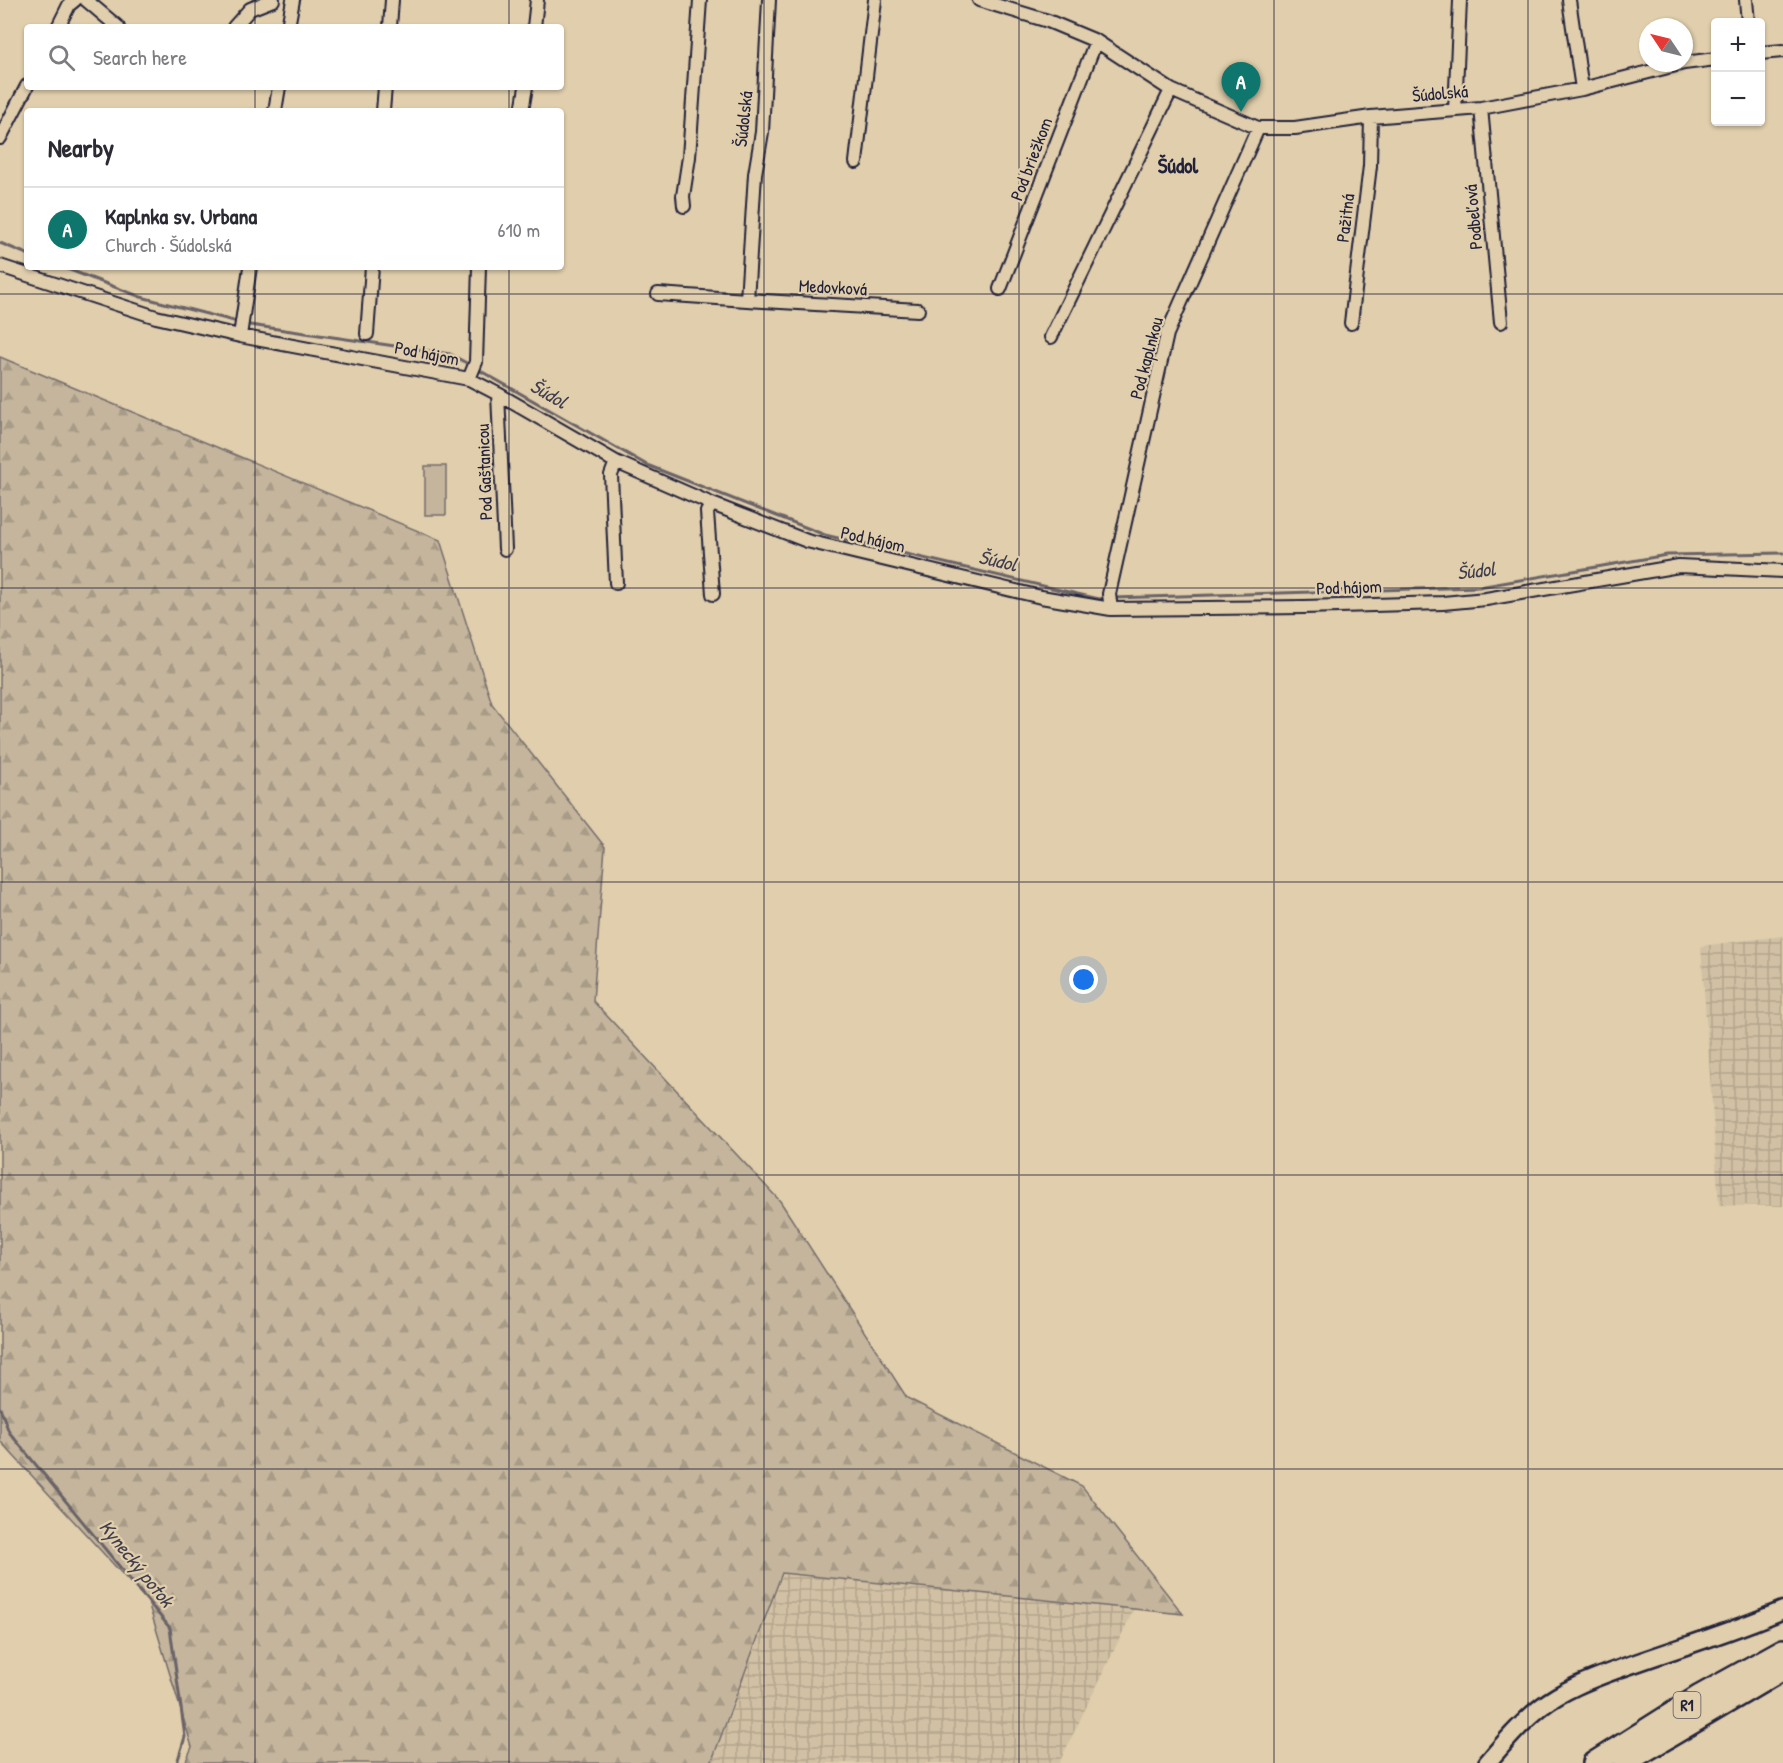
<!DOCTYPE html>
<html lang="en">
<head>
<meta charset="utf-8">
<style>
  :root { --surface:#fff; --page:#f7f7f7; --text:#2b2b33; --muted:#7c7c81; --line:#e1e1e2; --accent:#0f766e }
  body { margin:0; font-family:"Patrick Hand",sans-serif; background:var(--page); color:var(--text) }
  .controls { position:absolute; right:18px; top:18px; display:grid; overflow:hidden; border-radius:6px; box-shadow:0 2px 4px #0004 }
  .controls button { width:54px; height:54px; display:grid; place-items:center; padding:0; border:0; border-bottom:2px solid var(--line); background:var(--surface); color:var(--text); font:30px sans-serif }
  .compass { position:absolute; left:1639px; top:18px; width:54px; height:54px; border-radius:50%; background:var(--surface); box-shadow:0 2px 4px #0004; rotate:305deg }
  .you { position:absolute; left:1084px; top:980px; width:21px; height:21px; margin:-15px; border:4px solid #fff; border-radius:50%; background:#1a73e8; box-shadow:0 0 0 9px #1a73e833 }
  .badge { display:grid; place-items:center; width:39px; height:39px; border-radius:50%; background:var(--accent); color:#fff; font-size:20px; font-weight:700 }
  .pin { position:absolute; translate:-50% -50px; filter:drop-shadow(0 2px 3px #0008) }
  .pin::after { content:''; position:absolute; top:32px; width:21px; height:18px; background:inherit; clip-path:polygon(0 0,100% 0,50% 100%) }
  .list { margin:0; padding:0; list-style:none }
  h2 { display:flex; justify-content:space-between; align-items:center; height:78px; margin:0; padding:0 24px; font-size:26px }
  h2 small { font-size:20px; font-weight:400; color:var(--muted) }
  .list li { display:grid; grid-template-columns:39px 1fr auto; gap:18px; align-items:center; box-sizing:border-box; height:84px; padding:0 24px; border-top:2px solid var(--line) }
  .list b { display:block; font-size:22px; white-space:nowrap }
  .list p { margin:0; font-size:20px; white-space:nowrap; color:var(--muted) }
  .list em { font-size:20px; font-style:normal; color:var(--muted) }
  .icon { flex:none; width:33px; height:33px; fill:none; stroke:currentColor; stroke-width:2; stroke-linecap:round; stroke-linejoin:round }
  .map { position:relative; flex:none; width:1783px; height:1763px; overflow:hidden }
  .search { position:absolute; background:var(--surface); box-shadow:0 2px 4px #0004; left:24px; top:24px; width:540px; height:66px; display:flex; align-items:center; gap:15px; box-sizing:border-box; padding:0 21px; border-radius:6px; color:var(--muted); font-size:22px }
  .panel { position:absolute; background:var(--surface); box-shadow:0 2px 4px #0004; left:24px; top:108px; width:540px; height:162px; border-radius:6px }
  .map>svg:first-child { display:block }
</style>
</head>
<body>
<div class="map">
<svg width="1783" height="1763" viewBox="0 0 1783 1763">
  <defs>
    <pattern id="industrial-grid" width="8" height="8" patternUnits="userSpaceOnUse" patternTransform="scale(1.5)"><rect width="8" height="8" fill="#d1c0a3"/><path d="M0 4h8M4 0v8" fill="none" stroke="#b3a58d"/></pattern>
    <pattern id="forest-firs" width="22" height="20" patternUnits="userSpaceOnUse" patternTransform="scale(1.5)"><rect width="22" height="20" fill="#c4b59c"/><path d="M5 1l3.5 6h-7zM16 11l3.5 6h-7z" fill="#a89b87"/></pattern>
  </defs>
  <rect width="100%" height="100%" fill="#e0ceac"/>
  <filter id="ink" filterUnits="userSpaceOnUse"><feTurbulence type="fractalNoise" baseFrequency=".0167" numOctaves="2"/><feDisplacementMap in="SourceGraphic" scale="12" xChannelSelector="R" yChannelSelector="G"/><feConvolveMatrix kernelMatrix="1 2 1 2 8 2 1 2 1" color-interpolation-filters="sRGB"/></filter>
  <g filter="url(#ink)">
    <path fill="url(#industrial-grid)" d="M1783 936V1206L1719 1205 1701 946Z
      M785 1569 1134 1609 1059 1763H712Z"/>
    <path fill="url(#forest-firs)" stroke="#736c6c" stroke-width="1.5" d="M0 357 440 540 492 704 605 847 593 1001 780 1201 907 1398 1082 1486 1183 1614 782 1573 711 1763H185L192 1747 148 1602 0 1441Z"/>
    <path fill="#c4b59c" stroke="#736c6c" stroke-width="1.5" d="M425 466H446V515H425Z"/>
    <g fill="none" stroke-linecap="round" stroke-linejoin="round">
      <path stroke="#6b6467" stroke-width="3" d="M0 243 27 254
        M62 267 141 297 234 321
        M250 325 450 354 472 366
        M477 369 647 465 825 535 1099 599 1106 598
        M1113 598 1479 587 1667 555 1783 553
        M0 1408 9 1432 170 1628 185 1737 177 1763"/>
      <g stroke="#22223b" stroke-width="16">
        <path id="street" d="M86 0 118 27
          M769 0 762 132 755 174 747 300 918 310
          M979 0 1048 21 1096 41 1171 90 1258 128H1295L1371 117 1481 108 1582 89 1684 63 1716 59
          M1569 0 1582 89
          M1746 0 1748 22
          M58 27 69 5 75 0
          M234 27 250 9 273 0
          M288 27 293 0
          M390 27 392 0
          M534 27 537 0
          M1760 53 1783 51
          M1481 108 1501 322
          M1455 110 1460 1
          M275 111 279 87
          M383 111 385 87
          M522 111 526 87
          M0 138 27 86
          M856 162 875 0
          M684 206 683 196 689 157 700 0
          M0 266 156 317 240 336 469 379 498 394 616 462 712 504 807 541 1041 597 1111 609 1304 607 1443 603 1486 599 1679 566 1783 571
          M1000 289 1096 41
          M658 294 747 300
          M1351 323 1370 166 1371 117
          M367 334 372 267
          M240 336 250 267
          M1051 337 1171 90
          M469 379 476 362 479 267
          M498 394 505 549
          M616 462 611 475 616 583
          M712 504 707 512 713 594
          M1111 609 1109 594 1167 334 1258 128"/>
      </g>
      <g stroke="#22223b" stroke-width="21">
        <path id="secondary" d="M1487 1763C1504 1743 1521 1723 1541 1707 1564 1689 1592 1679 1619 1669 1674 1649 1730 1633 1783 1610"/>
      </g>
      <g stroke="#22223b" stroke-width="26">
        <path id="highway" d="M1594 1763 1700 1696 1783 1650
          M1624 1763 1783 1669"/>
      </g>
      <use href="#street" stroke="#e0ceac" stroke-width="12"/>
      <use href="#secondary" stroke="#e0ceac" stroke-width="16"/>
      <use href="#highway" stroke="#e0ceac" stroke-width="21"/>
    </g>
  </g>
  <path fill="none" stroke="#22223b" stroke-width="1.5" stroke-opacity="0.55" d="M255 0V27M509 0V27M764 0V1763M1019 0V1763M1274 0V1763M1528 0V1763M255 87V111M509 87V111M255 267V1763M509 267V1763M0 294H1783M0 588H1783M0 882H1783M0 1175H1783M0 1469H1783"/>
  <g text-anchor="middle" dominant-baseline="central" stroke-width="4.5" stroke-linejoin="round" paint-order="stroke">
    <rect fill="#e0ceac" stroke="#5b565d" stroke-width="1.5" x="1673.5" y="1692" width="27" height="26" rx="4.5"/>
    <g font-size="16" font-weight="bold" fill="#22223b">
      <text x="1687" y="1705">R1</text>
    </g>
    <g font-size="18" fill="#22223b" stroke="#e0ceac">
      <text transform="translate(1440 93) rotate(-5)">Šúdolská</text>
      <text transform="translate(743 119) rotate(-84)">Šúdolská</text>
      <text transform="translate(1031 159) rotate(-69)">Pod briežkom</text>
      <text transform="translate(1473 217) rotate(-95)">Podbeľová</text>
      <text transform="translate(1345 218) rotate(-83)">Pažitná</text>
      <text transform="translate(833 287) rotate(3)">Medovková</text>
      <text transform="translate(427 353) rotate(11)">Pod hájom</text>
      <text transform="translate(1146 358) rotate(-75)">Pod kaplnkou</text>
      <text transform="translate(484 472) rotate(-92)">Pod Gaštanicou</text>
      <text transform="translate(873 539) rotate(13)">Pod hájom</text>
      <text transform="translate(1349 587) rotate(-2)">Pod hájom</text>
    </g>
    <g font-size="20" font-style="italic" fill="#403e4d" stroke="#e0ceac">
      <text transform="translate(549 393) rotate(30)">Šúdol</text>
      <text transform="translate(998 560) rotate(13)">Šúdol</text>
      <text transform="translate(1476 570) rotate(-6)">Šúdol</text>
      <text transform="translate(137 1563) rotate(51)">Kynecký potok</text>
    </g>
    <g font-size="21" font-weight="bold" fill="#22223b" stroke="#e0ceac">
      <text x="1178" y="165">Šúdol</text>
    </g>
  </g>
</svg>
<div class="controls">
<button>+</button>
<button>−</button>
</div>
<svg class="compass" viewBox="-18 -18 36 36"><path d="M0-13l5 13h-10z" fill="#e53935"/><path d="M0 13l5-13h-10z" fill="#7c7c81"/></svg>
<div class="you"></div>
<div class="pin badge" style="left:1241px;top:112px">A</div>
<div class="search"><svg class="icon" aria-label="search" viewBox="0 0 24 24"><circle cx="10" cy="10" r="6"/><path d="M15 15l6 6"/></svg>Search here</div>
<section class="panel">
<h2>Nearby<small></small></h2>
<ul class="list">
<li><span class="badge">A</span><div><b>Kaplnka sv. Urbana</b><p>Church · Šúdolská</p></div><em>610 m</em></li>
</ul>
</section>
</div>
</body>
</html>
